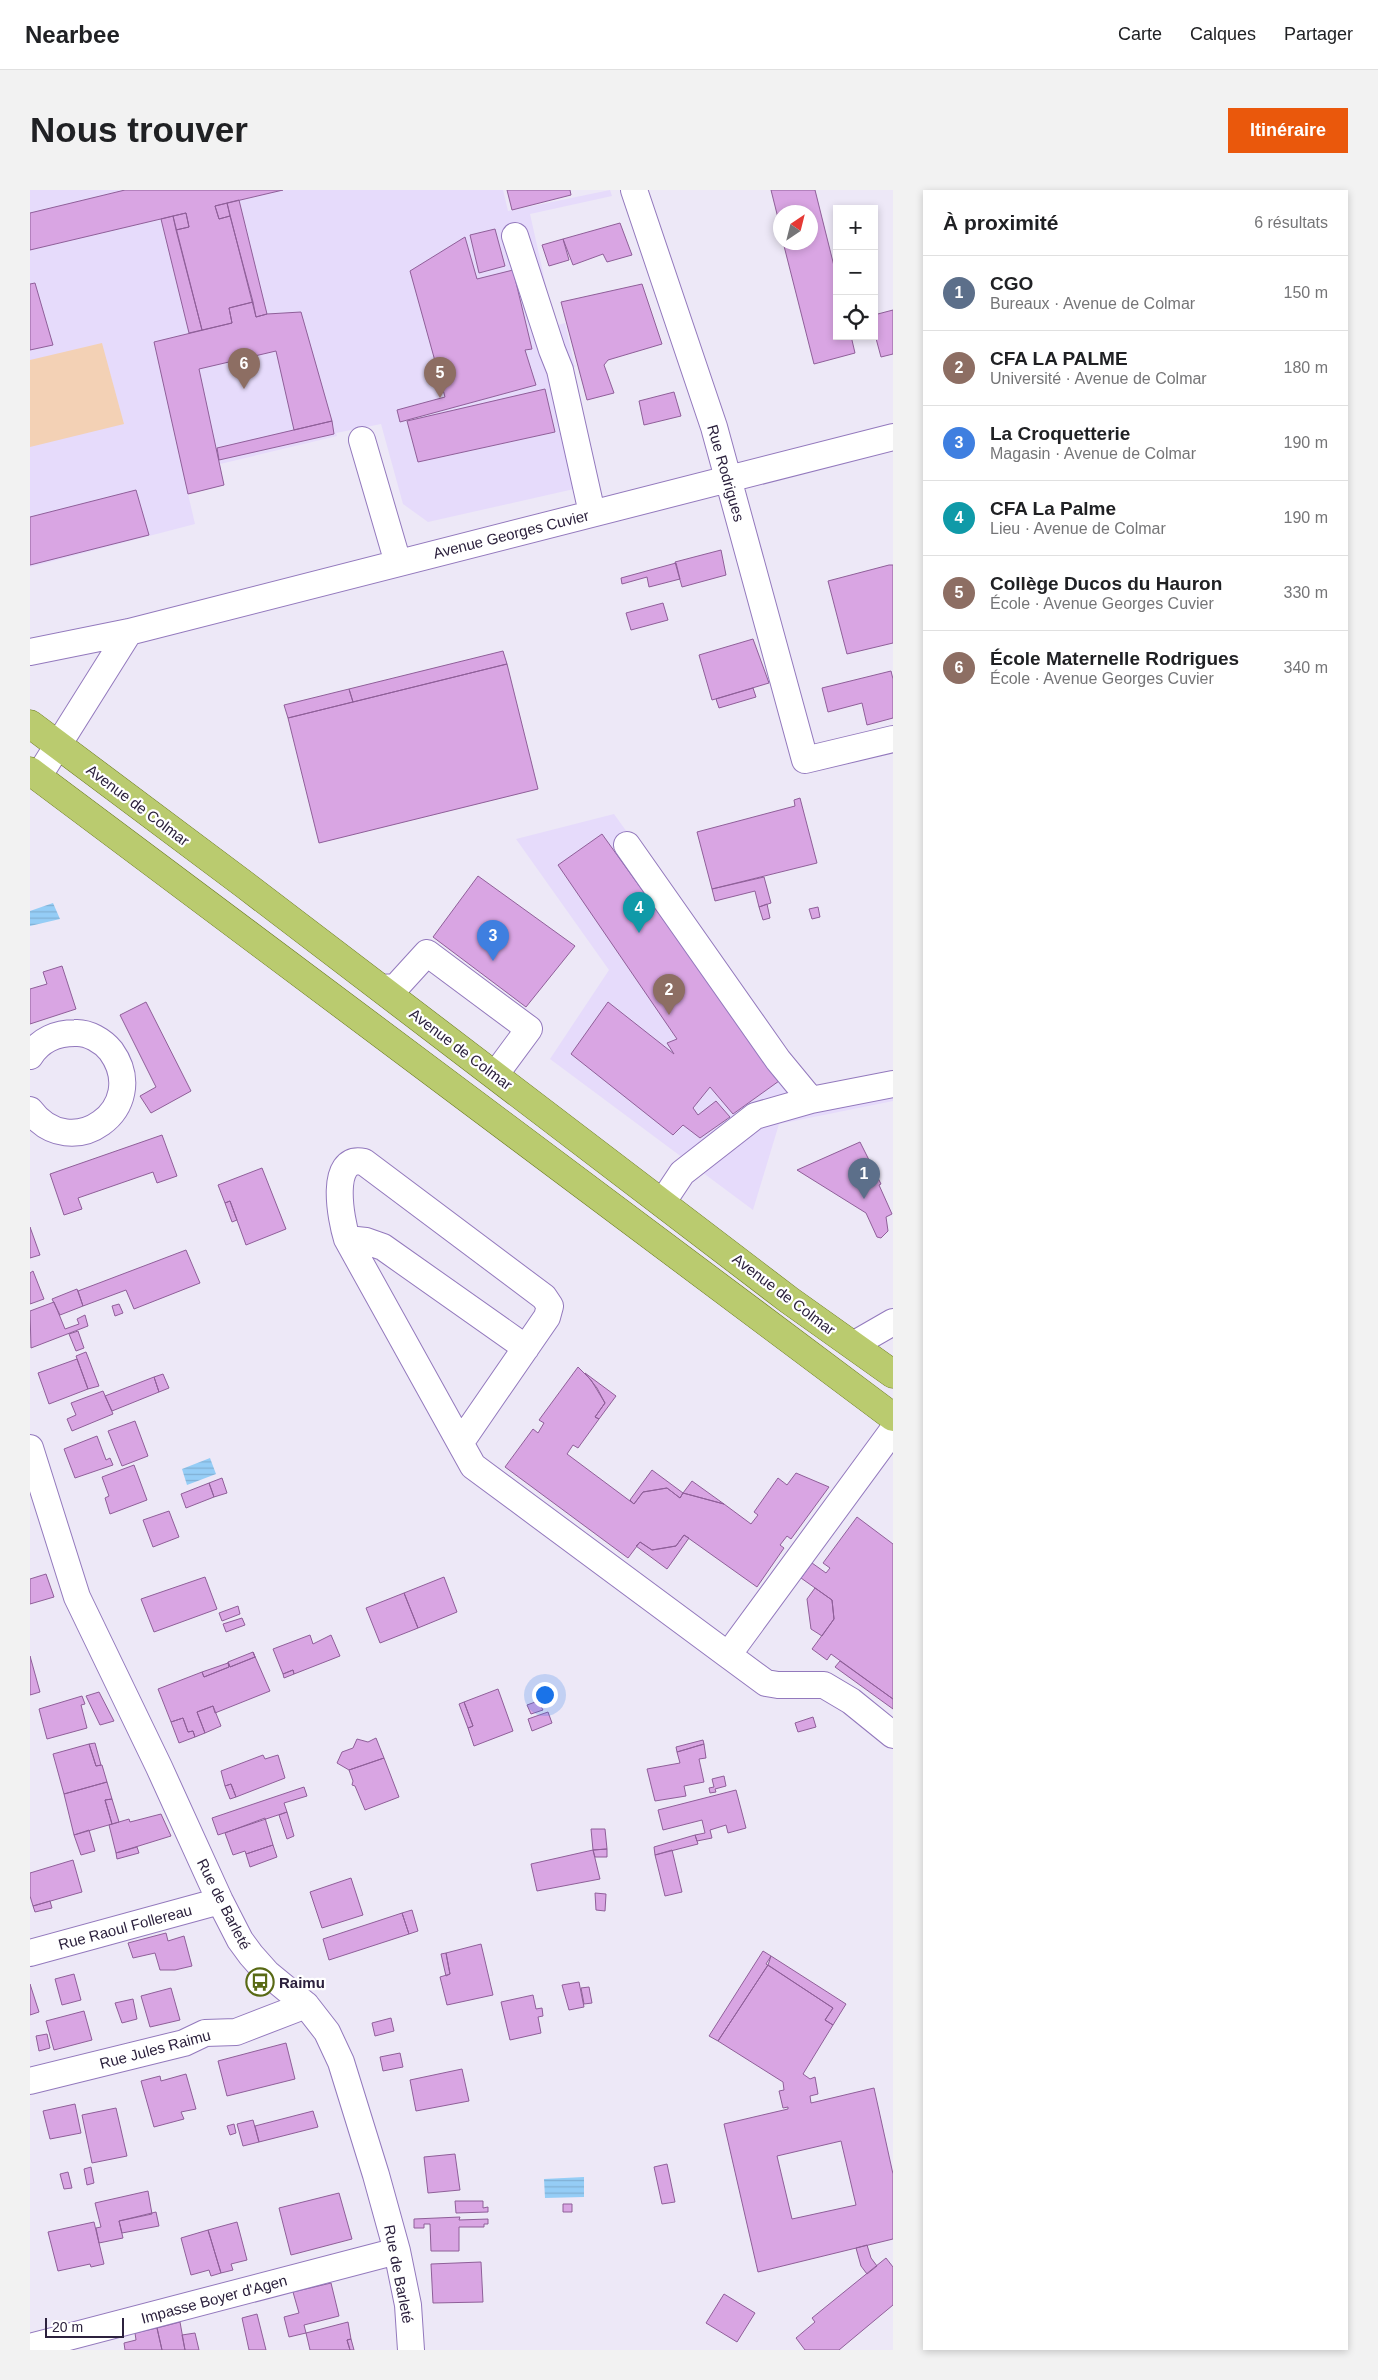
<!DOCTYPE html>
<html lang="fr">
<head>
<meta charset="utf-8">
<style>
  :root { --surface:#fff; --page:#f2f2f2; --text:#202124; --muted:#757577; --line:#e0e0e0; --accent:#ea580c }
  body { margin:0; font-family:Arial,sans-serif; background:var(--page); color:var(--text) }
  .controls { position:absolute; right:15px; top:15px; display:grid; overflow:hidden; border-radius:0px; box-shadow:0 2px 8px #0003 }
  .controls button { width:45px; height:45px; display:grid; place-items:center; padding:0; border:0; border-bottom:1px solid var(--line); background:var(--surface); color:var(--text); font:25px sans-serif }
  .compass { position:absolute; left:743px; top:15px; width:45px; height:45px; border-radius:50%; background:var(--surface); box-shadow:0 2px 8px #0003; rotate:35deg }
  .scale { position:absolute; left:15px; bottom:12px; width:79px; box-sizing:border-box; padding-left:5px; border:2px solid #2c213d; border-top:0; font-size:14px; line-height:18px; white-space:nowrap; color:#2c213d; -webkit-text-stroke:4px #fff; paint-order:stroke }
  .you { position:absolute; left:514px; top:1504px; width:18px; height:18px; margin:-12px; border:4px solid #fff; border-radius:50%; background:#1a73e8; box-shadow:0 0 0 8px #1a73e833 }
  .badge { display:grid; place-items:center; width:32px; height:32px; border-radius:50%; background:var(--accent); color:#fff; font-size:16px; font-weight:700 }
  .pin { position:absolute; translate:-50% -41px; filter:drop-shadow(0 1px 2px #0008) }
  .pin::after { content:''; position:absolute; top:26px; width:18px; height:15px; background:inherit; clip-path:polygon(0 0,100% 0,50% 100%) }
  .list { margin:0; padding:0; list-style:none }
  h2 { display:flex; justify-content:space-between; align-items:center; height:65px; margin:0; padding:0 20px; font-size:21px }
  h2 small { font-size:16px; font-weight:400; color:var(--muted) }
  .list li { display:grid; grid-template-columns:32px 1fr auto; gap:15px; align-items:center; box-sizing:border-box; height:75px; padding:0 20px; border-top:1px solid var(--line) }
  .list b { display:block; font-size:19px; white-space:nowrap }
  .list p { margin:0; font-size:16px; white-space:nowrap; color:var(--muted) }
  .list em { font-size:16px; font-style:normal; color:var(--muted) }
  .icon { flex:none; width:28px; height:28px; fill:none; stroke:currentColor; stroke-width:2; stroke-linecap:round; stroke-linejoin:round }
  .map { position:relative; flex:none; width:863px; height:2160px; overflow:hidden; border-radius:0px }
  header { display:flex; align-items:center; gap:30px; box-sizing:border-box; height:70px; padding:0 25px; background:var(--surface); border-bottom:1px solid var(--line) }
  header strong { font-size:24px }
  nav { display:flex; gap:28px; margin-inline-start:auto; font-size:18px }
  .intro { display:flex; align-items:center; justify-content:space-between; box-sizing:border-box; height:120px; padding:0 30px }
  h1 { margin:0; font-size:35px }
  .button { padding:12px 22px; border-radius:0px; background:var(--accent); color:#fff; font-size:18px; font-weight:700 }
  main { display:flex; gap:30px; padding:0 30px }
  aside { flex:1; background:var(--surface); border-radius:0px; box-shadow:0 2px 8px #0003 }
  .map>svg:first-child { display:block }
</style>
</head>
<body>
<header>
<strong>Nearbee</strong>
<nav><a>Carte</a><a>Calques</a><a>Partager</a></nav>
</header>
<div class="intro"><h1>Nous trouver</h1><a class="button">Itinéraire</a></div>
<main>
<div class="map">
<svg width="863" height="2160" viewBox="0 0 863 2160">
  <defs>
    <pattern id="water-rules" width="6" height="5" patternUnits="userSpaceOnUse" patternTransform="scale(1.25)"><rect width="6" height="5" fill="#95cdf6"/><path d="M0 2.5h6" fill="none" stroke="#81b0d4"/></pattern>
  </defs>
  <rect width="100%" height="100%" fill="#ede8f7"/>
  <path fill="#e6dbfb" d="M0 0H473L478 21 580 0 582 6 500 24 525 136 535 133 545 177 530 180 544 299 398 332 373 314 351 234 306 243 307 246 190 274 194 295 158 304 165 334 0 377Z
    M584 624 782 898 863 880V911L749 934 723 1020 520 869 579 780 486 649Z"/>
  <path fill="#f3d1b5" d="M72 153 94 234 0 257V170Z"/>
  <path fill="url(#water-rules)" d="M23 713 30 729 0 736V721Z
    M180 1268 186 1284 157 1295 152 1279Z
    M554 1987V2007L515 2008 514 1989Z"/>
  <path fill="#d9a5e3" stroke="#8f5f99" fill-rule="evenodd" d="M95 0H253L185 16 189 29 200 26 223 112 199 118 202 133 172 140 146 40 159 37 156 23 0 60V23Z
    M477 0H540L541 5 482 20Z
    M741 0H785L807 88V146H821L825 163 784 174 753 52H781V22H751V40Z
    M209 10 237 124 226 127 197 13Z
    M197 13 200 26 189 29 185 16Z
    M156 23 159 37 146 40 143 26Z
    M143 26 172 140 159 143 131 29Z
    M590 33 602 65 577 72 573 64 543 75 533 49Z
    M465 39 475 76 449 83 440 45Z
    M435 47 447 89 483 80 502 159 495 160 506 195 370 232 367 220 415 207 380 81Z
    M533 49 539 70 519 76 512 55Z
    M5 93 23 155 0 160V94Z
    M612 94 632 154 578 170 574 175 584 203 557 210 531 112Z
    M223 112 226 127 237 124 271 122 302 231 264 240 246 161 169 179 194 295 158 304 124 152 202 133 199 118Z
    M863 120V164L851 167 844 141V125Z
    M515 199 525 242 388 272 377 231Z
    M644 202 651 226 614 235 609 211Z
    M302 231 304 244 189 270 187 258Z
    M106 300 119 345 0 375V327Z
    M691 360 696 385 652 397 645 372Z
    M646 373 650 389 619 397 617 387 592 394 591 388Z
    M859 375H863V453L817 464 798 391Z
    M633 413 638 430 601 440 596 423Z
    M723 449 739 493 682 510 669 465Z
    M473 461 477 474 323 512 319 499Z
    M477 474 508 599 289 653 258 528Z
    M861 481 863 489V528L837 535 832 513 798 522 792 498Z
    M723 498 726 507 689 518 686 509Z
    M319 499 323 512 258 528 254 515Z
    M770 608 787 673 682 699 667 642 765 616 764 610Z
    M572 644 749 891 703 924 680 897 663 918 668 925 686 911 700 927 670 948 653 935 643 945 541 864 578 812 644 864 637 853 647 849 528 675Z
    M448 686 545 756 496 817 403 747Z
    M734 687 741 713 729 717 725 701 685 711 682 699Z
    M737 714 740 728 733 730 729 717Z
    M788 717 790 727 782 729 779 719Z
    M32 776 46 819 0 834V799L17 794 13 782Z
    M116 812 161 901 121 923 110 906 126 897 90 825Z
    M132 945 147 986 127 993 123 982 48 1008 52 1019 34 1025 20 984Z
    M830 952 851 994 849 995 862 1024 856 1027 858 1041 851 1048 847 1047 836 1023 767 980Z
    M232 978 256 1039 216 1055 200 1011 195 1013 188 995Z
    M200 1011 207 1030 202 1032 195 1013Z
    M0 1037 10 1065 0 1068Z
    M156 1060 170 1093 104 1119 96 1100 53 1116 48 1101Z
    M3 1081 14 1109 0 1114V1083Z
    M47 1099 53 1116 30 1125 22 1109Z
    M24 1112 35 1139 49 1134 47 1129 55 1125 58 1136 1 1158 0 1121Z
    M89 1114 93 1123 85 1126 82 1116Z
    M48 1141 54 1158 46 1161 39 1144Z
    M56 1162 69 1196 58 1199 46 1166Z
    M47 1169 58 1199 19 1214 8 1183Z
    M548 1177 561 1190 575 1213 565 1227 569 1229 548 1258 543 1255 537 1264 604 1314 613 1302 637 1298 650 1308 653 1303 694 1314 721 1334 728 1325 724 1322 748 1288 757 1295 766 1283 799 1297 761 1349 757 1346 750 1355 754 1358 727 1397 654 1345 646 1356 622 1360 610 1352 598 1368 475 1277 503 1239 508 1243 514 1233 509 1230Z
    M555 1183 586 1206 569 1229 565 1227 575 1213 567 1198Z
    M133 1184 139 1198 129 1202 124 1187Z
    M124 1187 129 1202 82 1221 75 1206Z
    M73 1201 83 1224 42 1241 37 1229 46 1225 41 1213Z
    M105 1231 118 1266 92 1276 78 1241Z
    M67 1246 76 1270 80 1268 83 1275 45 1288 34 1259Z
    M104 1275 117 1310 80 1324 75 1308 79 1306 72 1287Z
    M622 1280 653 1303 650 1308 637 1298 613 1302 604 1314 600 1310Z
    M192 1288 197 1303 184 1307 179 1293Z
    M662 1291 694 1314 653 1303Z
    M179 1293 184 1307 156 1318 151 1304Z
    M139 1321 149 1347 123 1357 113 1330Z
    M827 1327 863 1354V1509L801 1464 797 1470 782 1459 804 1429 802 1410 771 1388 782 1373 796 1383 800 1378 793 1373Z
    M654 1345 659 1348 637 1379 606 1356 610 1352 622 1360 646 1356Z
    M16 1384 24 1407 0 1414V1389Z
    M175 1387 187 1419 124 1442 111 1409Z
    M414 1387 427 1422 388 1438 374 1403Z
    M785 1398 802 1410 804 1429 792 1446 781 1439 777 1409Z
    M374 1403 388 1438 350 1453 336 1418Z
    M208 1416 210 1424 192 1431 189 1423Z
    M212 1428 215 1435 196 1442 193 1434Z
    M280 1445 283 1454 301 1445 310 1466 264 1484 263 1480 253 1484 243 1459Z
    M223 1462 225 1467 200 1477 198 1472Z
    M223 1462 240 1501 185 1523 183 1516 167 1522 175 1543 165 1547 163 1541 158 1542 153 1528 141 1532 128 1499 172 1482 174 1487 199 1477 198 1472 200 1477 225 1467Z
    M0 1466 10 1502 0 1505Z
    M810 1471 863 1509V1519L805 1477Z
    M198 1473 199 1477 174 1487 172 1482Z
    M263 1480 264 1484 254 1488 253 1484Z
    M468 1499 483 1541 444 1556 438 1538 443 1536 434 1512Z
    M69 1502 84 1531 70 1535 56 1506Z
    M52 1506 55 1514 51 1515 57 1538 17 1549 9 1519Z
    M508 1511 513 1520 501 1524 497 1515Z
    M434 1512 443 1536 438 1538 429 1514Z
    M183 1516 191 1536 175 1543 167 1522Z
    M518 1522 522 1533 502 1541 498 1529Z
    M783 1527 786 1537 768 1542 765 1533Z
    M153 1528 158 1542 163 1541 165 1547 149 1553 141 1532Z
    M346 1548 354 1568 319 1580 307 1573 312 1562 323 1558 327 1549 338 1552Z
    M673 1550 674 1554 647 1562 646 1557Z
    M65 1553 71 1575 66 1576 59 1554Z
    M59 1554 66 1576 72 1575 77 1592 34 1604 23 1564Z
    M674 1554 676 1568 669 1569 674 1592 654 1596 656 1606 625 1611 617 1579 650 1573 647 1562Z
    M233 1565 235 1569 248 1565 255 1588 206 1607 201 1594 195 1596 191 1581Z
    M354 1568 369 1607 335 1620 325 1596 322 1595 323 1591 319 1580Z
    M694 1586 696 1596 685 1599 686 1602 680 1603 679 1598 684 1597 682 1589Z
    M77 1592 82 1609 75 1610 82 1634 44 1645 34 1604Z
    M201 1594 206 1607 200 1609 195 1596Z
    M274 1597 277 1606 254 1613 257 1622 188 1645 182 1628Z
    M706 1600 716 1638 698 1643 696 1635 680 1640 682 1648 667 1651 665 1645 675 1643 672 1630 633 1640 628 1620Z
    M82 1609 89 1632 82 1634 75 1610Z
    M257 1622 264 1646 257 1649 249 1625Z
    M131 1624 141 1646 86 1663 79 1635 99 1629 100 1632Z
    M235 1628 243 1655 216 1664 215 1661 203 1665 195 1643Z
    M561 1639H575L577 1659 563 1660Z
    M59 1640 65 1661 51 1665 44 1645Z
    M665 1645 668 1654 625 1665 624 1657Z
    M243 1655 247 1667 220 1677 216 1664Z
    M107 1657 109 1663 87 1669 86 1663Z
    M577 1659V1667H565L563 1660Z
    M563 1660 570 1689 507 1701 501 1674Z
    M642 1660 652 1702 635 1706 625 1665Z
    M43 1670 52 1702 3 1716 0 1706V1683Z
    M321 1688 333 1725 292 1738 280 1702Z
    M565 1703 576 1704 575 1721 566 1720Z
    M20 1711 22 1718 5 1722 3 1716Z
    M382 1720 388 1741 379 1744 372 1723Z
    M372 1723 379 1744 299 1770 293 1749Z
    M136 1743 138 1751 154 1746 162 1776 145 1780H130L125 1763 103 1768 98 1753Z
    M451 1754 463 1805 417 1815 410 1787 420 1784 416 1763Z
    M733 1761 741 1766 738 1775 688 1851 679 1846Z
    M416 1763 420 1784 416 1786 411 1764Z
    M741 1766 816 1814 803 1835 795 1830 803 1818 736 1774Z
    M738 1775 803 1818 795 1830 803 1835 773 1884 780 1889 785 1887 788 1904 780 1906 781 1913 844 1898 863 1984V2049L728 2082 694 1934 758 1919V1917L753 1918 749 1901 754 1900 753 1892 688 1851ZM811 1951 826 2015 762 2029 747 1966Z
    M44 1784 51 1810 32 1815 25 1789Z
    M549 1792 554 1817 539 1820 532 1795Z
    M0 1794 9 1822 0 1825Z
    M559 1797 562 1813 554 1814 551 1798Z
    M141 1798 150 1830 120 1837 111 1806Z
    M503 1805 506 1819 512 1818 513 1826 508 1827 511 1843 480 1850 471 1812Z
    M103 1809 107 1829 92 1833 85 1813Z
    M54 1821 62 1850 24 1860 16 1831Z
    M361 1828 364 1841 345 1846 342 1833Z
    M17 1844 20 1858 9 1861 6 1846Z
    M256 1853 265 1889 197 1906 188 1871Z
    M370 1863 373 1877 353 1881 350 1867Z
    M432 1879 439 1911 386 1921 380 1890Z
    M156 1884 166 1919 151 1922 154 1929 124 1937 111 1891 130 1886 131 1891Z
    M45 1914 51 1943 20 1949 13 1921Z
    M86 1918 97 1966 62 1973 52 1925Z
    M283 1921 288 1937 229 1952 225 1936Z
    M223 1930 229 1952 213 1956 207 1934Z
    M204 1934 206 1943 200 1945 197 1936Z
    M425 1964 430 2000 398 2003 394 1967Z
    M637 1974 645 2012 632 2014 624 1977Z
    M61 1977 64 1993 57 1995 54 1979Z
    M38 1982 42 1998 34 1999 30 1984Z
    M118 2001 122 2024 89 2031 93 2048 69 2053 66 2038 71 2037 65 2013Z
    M309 2003 322 2049 261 2065 249 2018Z
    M425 2011H453V2018L458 2017V2022L426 2023Z
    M533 2014H542V2022H533Z
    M126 2022 129 2036 92 2043 89 2031Z
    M430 2027 429 2030 458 2029V2034H454V2037H429V2061H401L400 2034H394V2038H384V2029Z
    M64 2032 74 2074 61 2077 60 2074 28 2081 18 2042Z
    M207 2032 217 2070 201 2074 203 2080 191 2083 178 2040Z
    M178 2040 191 2083 181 2086 179 2080 161 2085 151 2048Z
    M837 2055 841 2068 847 2076 837 2084 831 2076 826 2058Z
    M856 2068 863 2077V2115L809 2160H775L766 2148 785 2132 782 2128Z
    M451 2072 453 2112 403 2113 401 2074Z
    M301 2093 309 2126 274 2135 276 2143 259 2147 254 2127 269 2123 263 2102Z
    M694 2104 725 2123 707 2152 676 2133Z
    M227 2124 236 2160H219L212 2128Z
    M150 2132 155 2160H132L127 2138Z
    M318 2132 321 2149 317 2150 320 2160H280L276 2143Z
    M127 2138 132 2160H95L94 2153 106 2150 105 2143Z
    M165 2143 169 2160H155L152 2145Z
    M321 2149 324 2160H320L317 2150Z"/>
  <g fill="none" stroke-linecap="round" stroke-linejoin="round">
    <g stroke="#9379bd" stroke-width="28">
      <path id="minor" d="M604 0 684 237 775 570 863 549
        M485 46 522 160 530 180 562 323
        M332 250 368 373
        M0 462 99 442 863 247
        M8 587 99 442
        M597 655 748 870 781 910
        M350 798 366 797 397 763 499 839 465 885
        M0 866C10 850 27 843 45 843 58 842 73 851 81 861 122 918 41 976 0 920
        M632 1013 652 983 725 926 781 910 863 894
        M317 1049 336 1051 353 1057 496 1158
        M823 1155 863 1132
        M429 1250 435 1246 517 1127 520 1116 514 1107 334 972C298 964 311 1030 317 1049L443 1276 698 1465 863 1240
        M0 1258 47 1407 129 1577 190 1711 210 1750 221 1765 237 1783 276 1815 297 1842 311 1872 346 1985 367 2061 378 2115 381 2160
        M698 1465 736 1493 748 1495H794L821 1511 863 1545
        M0 1763 190 1711
        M0 1891 154 1853 175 1843 206 1842 276 1815
        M0 2157 367 2061"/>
    </g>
    <g stroke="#6a791f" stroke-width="29">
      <path id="major" d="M0 534 215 695 759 1110 863 1184
        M0 581 863 1227"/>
    </g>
    <use href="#minor" stroke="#fff" stroke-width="26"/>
    <use href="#major" stroke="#bacb6f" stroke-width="28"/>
  </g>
  <defs>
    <g id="bus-ring" transform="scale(1.4375)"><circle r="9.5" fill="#fff" stroke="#586914" stroke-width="1.5"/><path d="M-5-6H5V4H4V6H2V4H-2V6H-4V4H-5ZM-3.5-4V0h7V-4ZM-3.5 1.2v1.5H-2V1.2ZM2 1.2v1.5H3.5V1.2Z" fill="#586914"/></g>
  </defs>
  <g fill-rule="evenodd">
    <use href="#bus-ring" x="230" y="1792"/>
  </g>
  <g text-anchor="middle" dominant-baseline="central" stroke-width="4.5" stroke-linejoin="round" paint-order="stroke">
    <g font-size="15" fill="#2c213d" stroke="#fff">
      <text transform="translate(696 283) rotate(74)">Rue Rodrigues</text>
      <text transform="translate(481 344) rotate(-14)">Avenue Georges Cuvier</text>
      <text transform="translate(108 615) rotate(37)">Avenue de Colmar</text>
      <text transform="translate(431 859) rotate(37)">Avenue de Colmar</text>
      <text transform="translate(754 1104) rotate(37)">Avenue de Colmar</text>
      <text transform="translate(194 1714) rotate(63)">Rue de Barleté</text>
      <text transform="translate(95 1737) rotate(-15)">Rue Raoul Follereau</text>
      <text transform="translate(125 1859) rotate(-15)">Rue Jules Raimu</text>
      <text transform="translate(369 2084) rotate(79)">Rue de Barleté</text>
      <text transform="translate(184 2109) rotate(-15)">Impasse Boyer d'Agen</text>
    </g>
    <g font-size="15" font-weight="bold" fill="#2c213d" stroke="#fff" text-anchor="start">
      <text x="249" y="1792">Raimu</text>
    </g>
  </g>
</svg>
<div class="controls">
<button>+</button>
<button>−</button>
<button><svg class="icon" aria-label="locate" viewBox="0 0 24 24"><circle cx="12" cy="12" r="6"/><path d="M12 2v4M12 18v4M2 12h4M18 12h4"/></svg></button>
</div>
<svg class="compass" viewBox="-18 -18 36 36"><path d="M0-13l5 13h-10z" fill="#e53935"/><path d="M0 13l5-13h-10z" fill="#757577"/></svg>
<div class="scale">20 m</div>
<div class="you"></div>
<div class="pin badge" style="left:834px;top:1009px;background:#5c6f8a">1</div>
<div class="pin badge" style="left:639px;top:825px;background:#8d6e63">2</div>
<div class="pin badge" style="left:463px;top:771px;background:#3f7fe0">3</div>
<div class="pin badge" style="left:609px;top:743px;background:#0f9aa8">4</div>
<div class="pin badge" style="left:410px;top:208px;background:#8d6e63">5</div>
<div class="pin badge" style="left:214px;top:199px;background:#8d6e63">6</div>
</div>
<aside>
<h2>À proximité<small>6 résultats</small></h2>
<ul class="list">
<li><span class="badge" style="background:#5c6f8a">1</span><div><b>CGO</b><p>Bureaux · Avenue de Colmar</p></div><em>150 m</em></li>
<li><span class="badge" style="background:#8d6e63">2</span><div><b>CFA LA PALME</b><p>Université · Avenue de Colmar</p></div><em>180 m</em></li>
<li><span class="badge" style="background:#3f7fe0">3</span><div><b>La Croquetterie</b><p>Magasin · Avenue de Colmar</p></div><em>190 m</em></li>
<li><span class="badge" style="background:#0f9aa8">4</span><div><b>CFA La Palme</b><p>Lieu · Avenue de Colmar</p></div><em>190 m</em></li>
<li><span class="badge" style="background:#8d6e63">5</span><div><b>Collège Ducos du Hauron</b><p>École · Avenue Georges Cuvier</p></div><em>330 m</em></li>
<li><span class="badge" style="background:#8d6e63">6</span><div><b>École Maternelle Rodrigues</b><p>École · Avenue Georges Cuvier</p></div><em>340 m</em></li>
</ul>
</aside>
</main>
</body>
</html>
